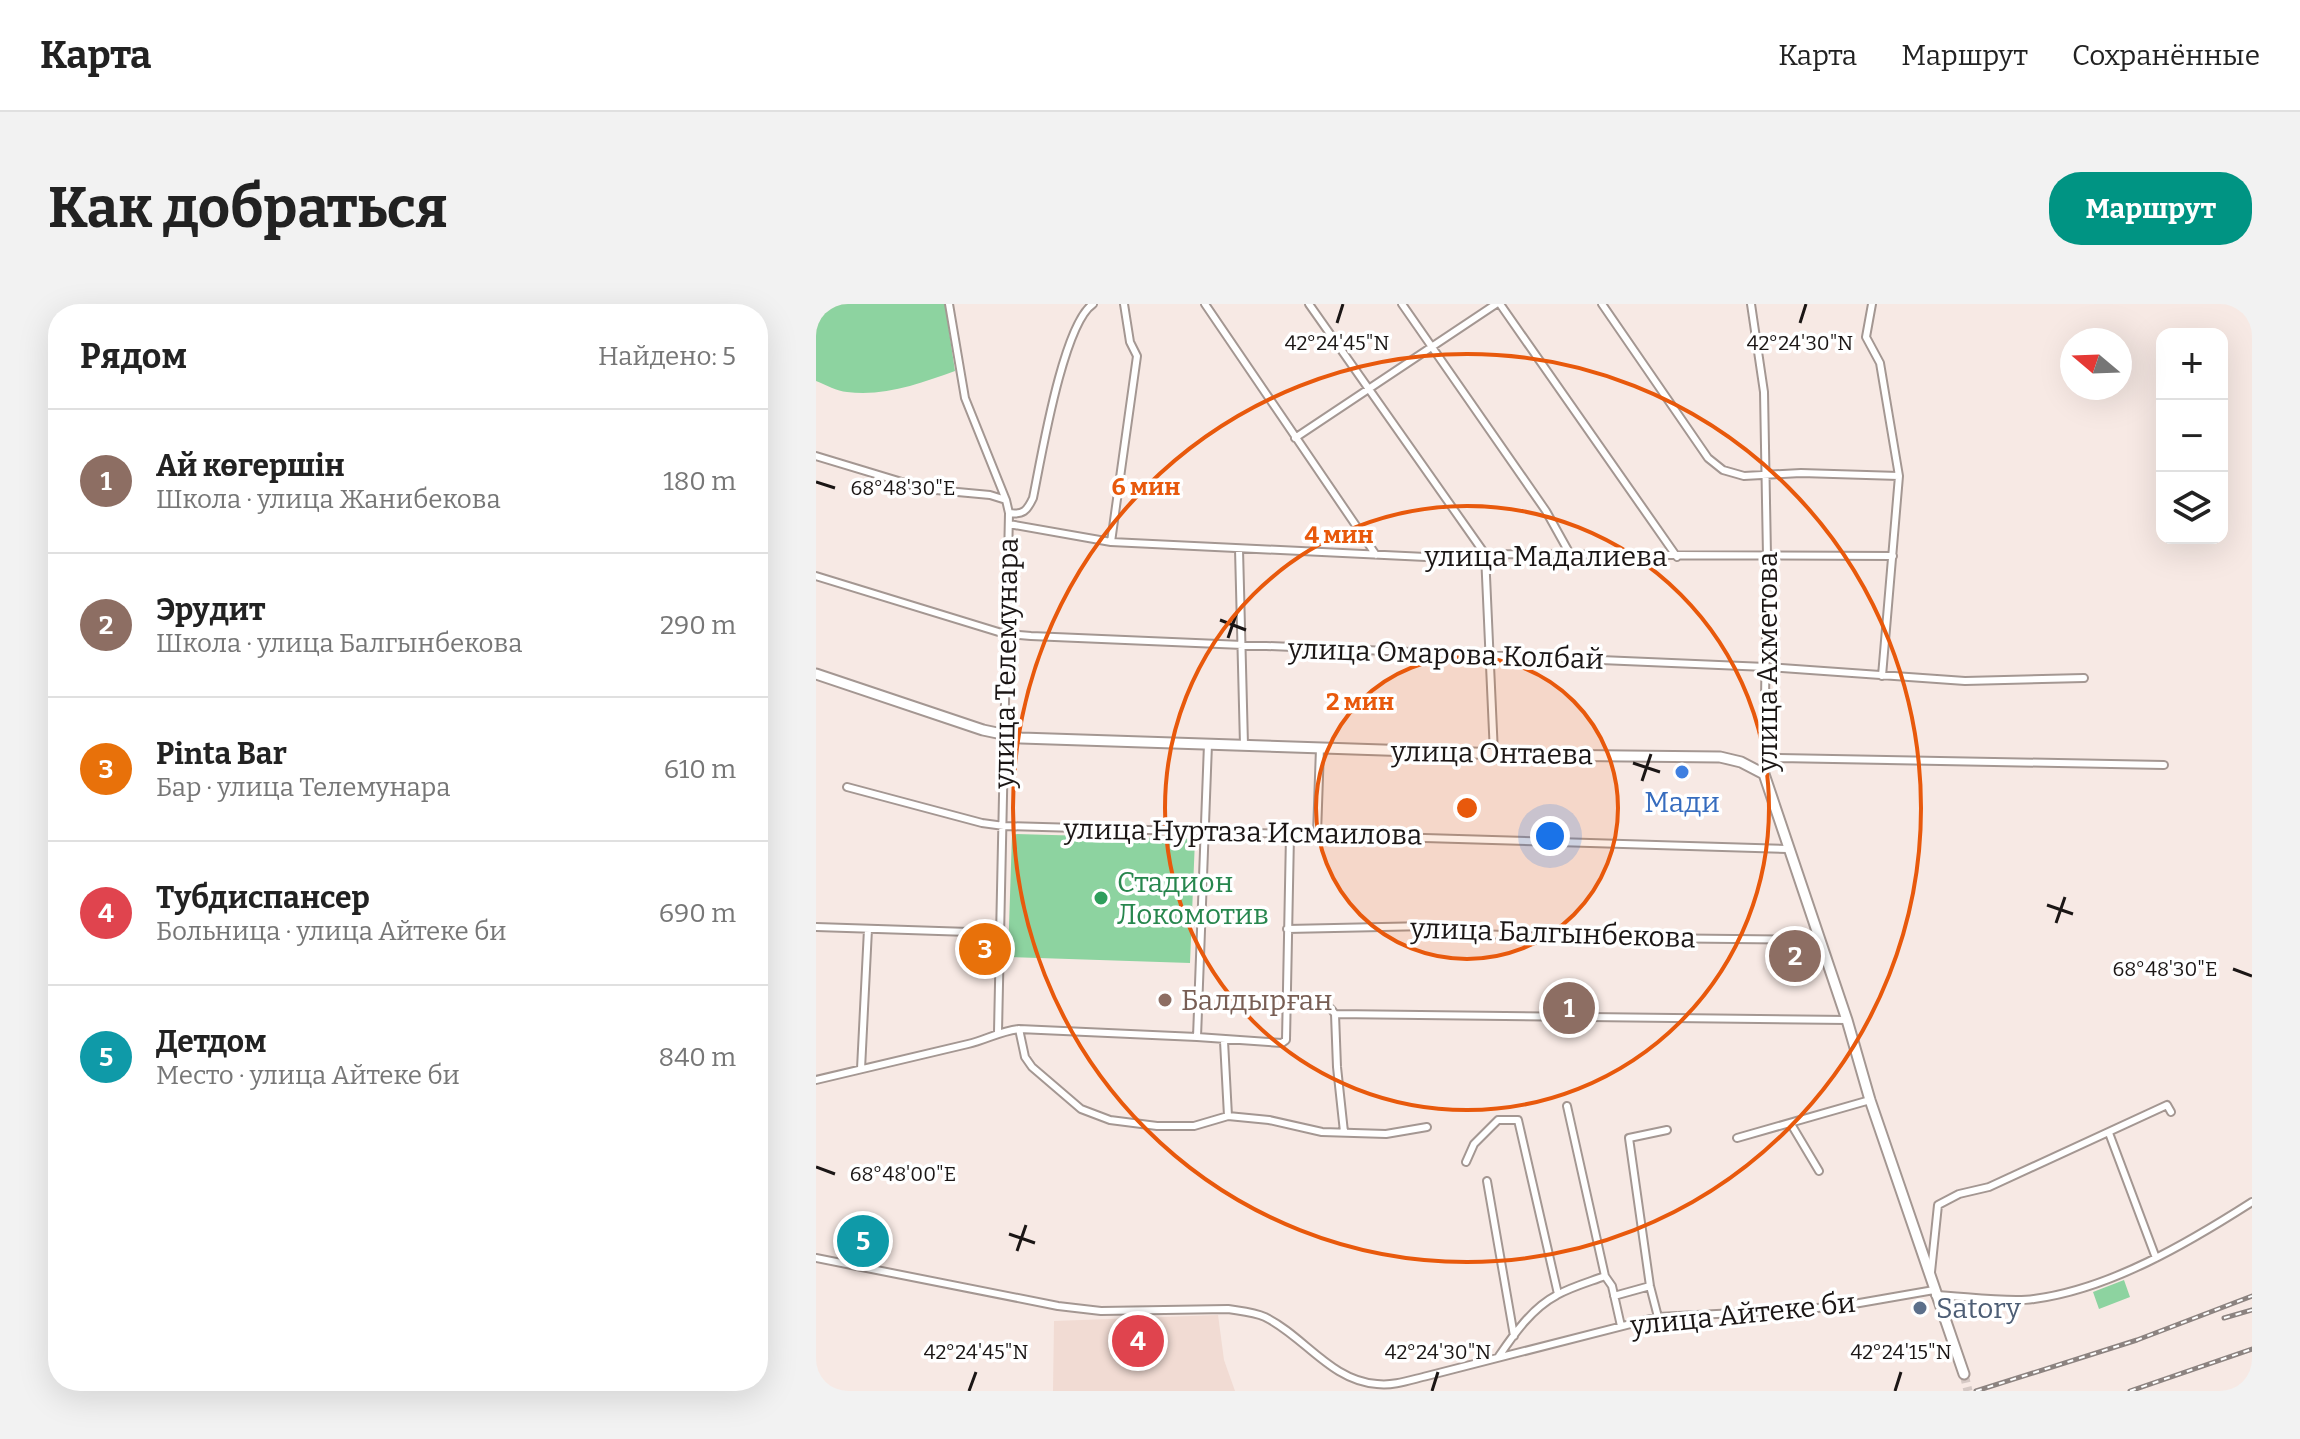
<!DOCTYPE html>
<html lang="ru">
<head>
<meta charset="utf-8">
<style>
  :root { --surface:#fff; --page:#f2f2f2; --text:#222; --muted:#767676; --line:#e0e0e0; --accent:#009483 }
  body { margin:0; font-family:Bitter,serif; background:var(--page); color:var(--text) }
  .controls { position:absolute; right:24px; top:24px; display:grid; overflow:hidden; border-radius:16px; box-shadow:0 8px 32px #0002 }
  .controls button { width:72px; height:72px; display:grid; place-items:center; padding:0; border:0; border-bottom:2px solid var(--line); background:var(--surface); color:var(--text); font:40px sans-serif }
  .compass { position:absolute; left:1244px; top:24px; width:72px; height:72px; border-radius:50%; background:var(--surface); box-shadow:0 8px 32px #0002; rotate:289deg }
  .you { position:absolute; left:734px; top:532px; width:28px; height:28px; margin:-20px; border:6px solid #fff; border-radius:50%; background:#1a73e8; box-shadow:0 0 0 12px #1a73e833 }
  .badge { display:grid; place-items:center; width:52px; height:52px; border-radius:50%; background:var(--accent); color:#fff; font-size:26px; font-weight:700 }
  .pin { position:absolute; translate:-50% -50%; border:4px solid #fff; box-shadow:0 2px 8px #0006 }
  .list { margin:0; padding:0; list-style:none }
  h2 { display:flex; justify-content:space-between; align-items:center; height:104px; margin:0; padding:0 32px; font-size:34px }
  h2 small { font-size:26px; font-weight:400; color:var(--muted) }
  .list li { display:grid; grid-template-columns:52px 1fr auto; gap:24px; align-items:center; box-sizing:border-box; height:144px; padding:0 32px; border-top:2px solid var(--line) }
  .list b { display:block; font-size:30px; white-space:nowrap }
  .list p { margin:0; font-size:26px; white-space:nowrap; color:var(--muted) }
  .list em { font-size:26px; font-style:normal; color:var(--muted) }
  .icon { flex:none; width:44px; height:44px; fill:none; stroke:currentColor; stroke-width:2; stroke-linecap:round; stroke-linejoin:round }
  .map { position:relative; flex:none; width:1436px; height:1087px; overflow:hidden; border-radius:32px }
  header { display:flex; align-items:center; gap:48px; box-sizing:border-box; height:112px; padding:0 40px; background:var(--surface); border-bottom:2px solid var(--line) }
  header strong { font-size:38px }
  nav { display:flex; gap:44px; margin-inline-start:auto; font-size:28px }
  .intro { display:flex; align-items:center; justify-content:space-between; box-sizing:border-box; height:192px; padding:0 48px }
  h1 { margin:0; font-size:56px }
  .button { padding:20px 36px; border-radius:32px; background:var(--accent); color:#fff; font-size:28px; font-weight:700 }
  main { display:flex; gap:48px; padding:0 48px }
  aside { flex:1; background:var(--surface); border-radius:32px; box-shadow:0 8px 32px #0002 }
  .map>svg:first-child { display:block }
</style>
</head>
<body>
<header>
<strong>Карта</strong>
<nav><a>Карта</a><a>Маршрут</a><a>Сохранённые</a></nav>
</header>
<div class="intro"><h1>Как добраться</h1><a class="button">Маршрут</a></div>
<main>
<aside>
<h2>Рядом<small>Найдено: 5</small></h2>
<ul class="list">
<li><span class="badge" style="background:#8d6e63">1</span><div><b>Ай көгершін</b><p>Школа · улица Жанибекова</p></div><em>180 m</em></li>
<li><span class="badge" style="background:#8d6e63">2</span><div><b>Эрудит</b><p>Школа · улица Балгынбекова</p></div><em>290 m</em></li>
<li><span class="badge" style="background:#e8710a">3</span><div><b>Pinta Bar</b><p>Бар · улица Телемунара</p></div><em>610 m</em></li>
<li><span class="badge" style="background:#e0444e">4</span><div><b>Тубдиспансер</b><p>Больница · улица Айтеке би</p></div><em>690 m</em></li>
<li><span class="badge" style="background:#0f9aa8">5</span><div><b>Детдом</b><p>Место · улица Айтеке би</p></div><em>840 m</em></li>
</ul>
</aside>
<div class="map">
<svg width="1436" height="1087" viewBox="0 0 1436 1087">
  <rect width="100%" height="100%" fill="#f7e9e4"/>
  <path fill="#f1dbd3" d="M402 1011 408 1056 419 1087H237L238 1017Z"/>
  <path fill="#8dd3a0" d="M0 0H129L139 67C105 79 68 93 31 88 21 87 10 81 0 77Z
    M196 530 379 535 374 659 192 653Z
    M1308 976 1314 993 1283 1005 1277 988Z"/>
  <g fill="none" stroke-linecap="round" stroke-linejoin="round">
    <path stroke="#d6c9c5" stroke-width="9" stroke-dasharray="9 4.5" stroke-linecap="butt" d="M1148 1070 1152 1087"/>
    <g stroke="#a49792" stroke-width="10">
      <path id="minor" d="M133 0 149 94 190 196 193 209 182 728
        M389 0 560 251
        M493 0 669 250 678 450
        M586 0 730 207 754 250
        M684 0 861 253
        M786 0 892 154 907 166 928 172 985 169 1083 172
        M935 0 948 88 951 252 948 470
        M1056 0 1050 33 1064 59 1083 172 1066 372
        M479 134 680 0
        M0 152 109 185 174 191 190 196
        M193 209C207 211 211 207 217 194 225 155 247 20 277 0
        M193 220 295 238 610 253 669 250 1077 252
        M295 238 321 52 314 38 308 0
        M423 245 428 441
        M0 272 189 330 215 332 950 363 1149 377 1268 374
        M949 463 951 457 963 454 1348 461
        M31 483 166 519 188 522C449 530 710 535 971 545
        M501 530 504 444
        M0 623 184 629
        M471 625 613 622 642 629 732 633 1003 636
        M472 692C490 694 508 693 519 710L1031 716
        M519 710 521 763 528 828
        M203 725 209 753 216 763 265 805 294 816 341 822H378L412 812 453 816 506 828 570 830 611 823
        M381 733 466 739 470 736 474 531
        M408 737 412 812
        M45 765 52 625
        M0 776 152 740C170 736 184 727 203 725L381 733 392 440
        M751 802 789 972 796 982 805 1022
        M975 820 1003 867
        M1293 829 1340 954
        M921 834 1054 796
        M650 858 658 840 682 816H702L742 990
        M671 877 698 1032
        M0 954 242 1002 285 1007 412 1005C424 1007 438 1008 449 1013 488 1032 515 1077 561 1080 578 1082 594 1076 611 1072L842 1013 980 1006 1032 1001 1118 986
        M1115 968 1122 901 1143 890 1173 883 1351 801 1355 808
        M1119 991C1147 992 1193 999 1218 995 1294 985 1372 939 1436 898
        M798 992 834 982
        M842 1013 834 982 813 834 851 826
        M683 1052C698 1030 716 1004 741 991 755 983 773 978 789 972"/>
    </g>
    <g stroke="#a49792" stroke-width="13">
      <path id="secondary" d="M0 370 167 426 205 434 716 451 904 453 925 458 948 470 1031 716 1054 796 1148 1070"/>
    </g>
    <use href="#minor" stroke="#fff" stroke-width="6"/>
    <use href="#secondary" stroke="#fff" stroke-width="9"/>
    <g stroke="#8c8380" stroke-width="5">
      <path id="rail" d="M1408 1014 1436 1006
        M1160 1087 1321 1036 1436 992
        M1314 1087 1436 1045"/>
    </g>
    <use href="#rail" stroke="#fff" stroke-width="2" stroke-dasharray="6" stroke-linecap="butt"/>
  </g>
  <path fill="none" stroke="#1b1615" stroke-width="3" d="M521 19 527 0M984 19 990 0M0 178 19 184M404 316 430 326M412 334 421 308M817 459 844 468M826 477 835 450M1231 601 1257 610M1240 619 1249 593M1417 665 1436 672M0 863 19 870M193 930 219 939M201 947 210 921M153 1087 160 1068M616 1087 622 1068M1079 1087 1085 1068"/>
  <circle cx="651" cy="504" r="151" fill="#e8590c" fill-opacity=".12"/>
  <g fill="none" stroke="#e8590c" stroke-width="4">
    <circle cx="651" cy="504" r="151"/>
    <circle cx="651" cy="504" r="302"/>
    <circle cx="651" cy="504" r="454"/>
  </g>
  <circle fill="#3f7fe0" stroke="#fff" stroke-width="3" cx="866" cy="468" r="8"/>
  <circle fill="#2e9e5b" stroke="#fff" stroke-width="3" cx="285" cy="594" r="8"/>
  <circle fill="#8d6e63" stroke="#fff" stroke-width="3" cx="349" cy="696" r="8"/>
  <circle fill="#5c6f8a" stroke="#fff" stroke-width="3" cx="1104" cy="1004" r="8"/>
  <g text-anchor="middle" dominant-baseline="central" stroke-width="7" stroke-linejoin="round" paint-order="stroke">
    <g font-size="28" fill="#1b1615" stroke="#fff">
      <text x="730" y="252">улица Мадалиева</text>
      <text transform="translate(630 350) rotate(2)">улица Омарова Колбай</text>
      <text transform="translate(951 358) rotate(-90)">улица Ахметова</text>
      <text transform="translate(190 359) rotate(-89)">улица Телемунара</text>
      <text transform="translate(676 449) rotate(1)">улица Онтаева</text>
      <text transform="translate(427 528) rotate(1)">улица Нуртаза Исмаилова</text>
      <text transform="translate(737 629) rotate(2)">улица Балгынбекова</text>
      <text transform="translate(927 1010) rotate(-6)">улица Айтеке би</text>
    </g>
    <g font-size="28" fill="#366cbe" stroke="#fff">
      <text x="866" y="498">Мади</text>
    </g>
    <g font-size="28" fill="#27864d" stroke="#fff" text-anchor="start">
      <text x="301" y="578">Стадион<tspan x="301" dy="32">Локомотив</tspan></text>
    </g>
    <g font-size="28" fill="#785e54" stroke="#fff" text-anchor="start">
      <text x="365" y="696">Балдырған</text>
    </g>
    <g font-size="28" fill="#4e5e75" stroke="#fff" text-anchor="start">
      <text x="1120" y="1004">Satory</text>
    </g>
  </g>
  <g font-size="20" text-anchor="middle" fill="#1b1615" stroke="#fff" stroke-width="7" stroke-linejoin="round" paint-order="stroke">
    <text x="521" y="46">42°24'45"N</text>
    <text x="984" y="46">42°24'30"N</text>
    <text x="87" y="191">68°48'30"E</text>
    <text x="1349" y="672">68°48'30"E</text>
    <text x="87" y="877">68°48'00"E</text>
    <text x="160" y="1055">42°24'45"N</text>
    <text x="622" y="1055">42°24'30"N</text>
    <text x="1085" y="1055">42°24'15"N</text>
  </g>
  <circle cx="651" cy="504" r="12" fill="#e8590c" stroke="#fff" stroke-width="4"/>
  <g font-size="24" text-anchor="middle" font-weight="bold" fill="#e8590c" stroke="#fff" stroke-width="7" stroke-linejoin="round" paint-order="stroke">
    <text x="330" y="191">6 мин</text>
    <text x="523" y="239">4 мин</text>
    <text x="544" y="406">2 мин</text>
  </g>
</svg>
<div class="controls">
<button>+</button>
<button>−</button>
<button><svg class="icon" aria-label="layers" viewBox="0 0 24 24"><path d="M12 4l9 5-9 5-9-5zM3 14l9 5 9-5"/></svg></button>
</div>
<svg class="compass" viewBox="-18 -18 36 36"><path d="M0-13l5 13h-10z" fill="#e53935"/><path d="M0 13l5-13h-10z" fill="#767676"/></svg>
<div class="you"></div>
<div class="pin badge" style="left:753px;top:704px;background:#8d6e63">1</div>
<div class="pin badge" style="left:979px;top:652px;background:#8d6e63">2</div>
<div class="pin badge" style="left:169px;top:645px;background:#e8710a">3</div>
<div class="pin badge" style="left:322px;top:1037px;background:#e0444e">4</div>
<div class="pin badge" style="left:47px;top:937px;background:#0f9aa8">5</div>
</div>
</main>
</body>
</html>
